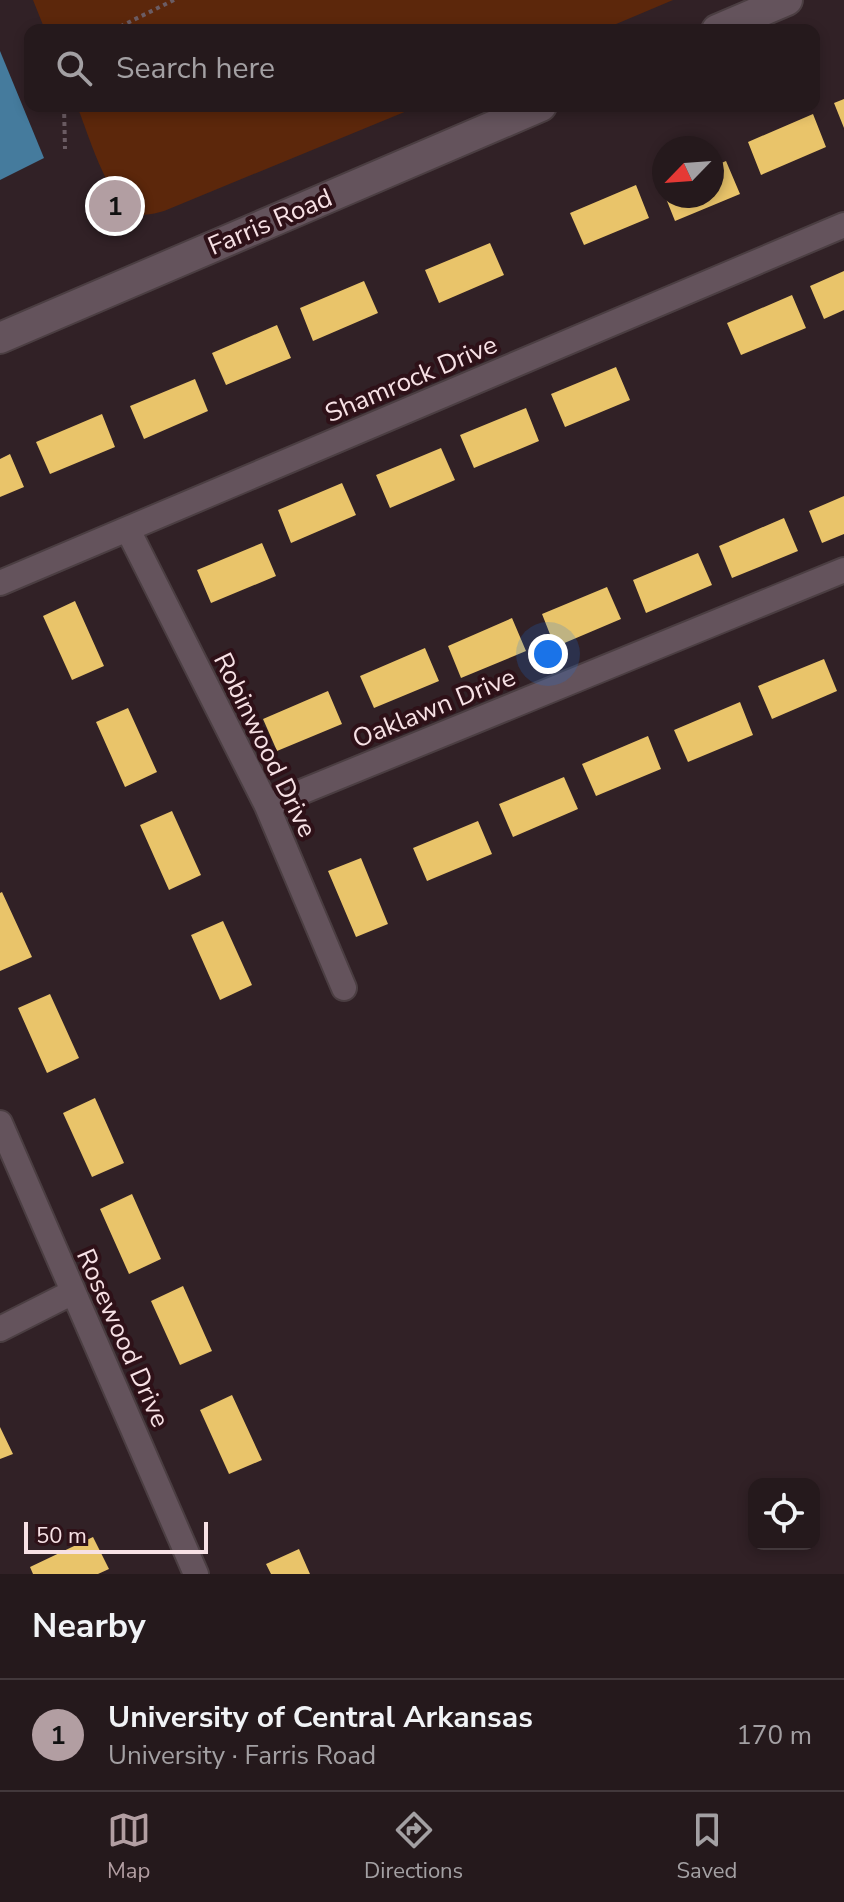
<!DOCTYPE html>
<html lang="en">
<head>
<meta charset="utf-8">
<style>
  :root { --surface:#25191c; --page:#312629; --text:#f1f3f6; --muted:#a3a0a3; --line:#42383b; --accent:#b29ea2 }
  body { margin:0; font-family:"Nunito Sans",sans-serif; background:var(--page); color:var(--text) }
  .controls { position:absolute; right:24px; bottom:24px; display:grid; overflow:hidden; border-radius:16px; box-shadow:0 4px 12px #0003 }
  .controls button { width:72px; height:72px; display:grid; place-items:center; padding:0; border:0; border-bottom:2px solid var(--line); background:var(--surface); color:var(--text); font:40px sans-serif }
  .compass { position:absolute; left:652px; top:136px; width:72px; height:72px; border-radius:50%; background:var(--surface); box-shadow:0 4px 12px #0003; rotate:245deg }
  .scale { position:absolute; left:24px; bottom:20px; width:184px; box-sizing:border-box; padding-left:8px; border:4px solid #f7e1e5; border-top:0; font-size:22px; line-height:28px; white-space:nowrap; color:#f7e1e5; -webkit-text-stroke:6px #2e1118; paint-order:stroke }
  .you { position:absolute; left:548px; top:654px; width:28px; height:28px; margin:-20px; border:6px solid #fff; border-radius:50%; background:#1a73e8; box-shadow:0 0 0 12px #1a73e833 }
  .badge { display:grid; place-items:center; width:52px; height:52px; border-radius:50%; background:var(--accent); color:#111; font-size:26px; font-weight:700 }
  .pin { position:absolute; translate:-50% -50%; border:4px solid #fff; box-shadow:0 2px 8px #0006 }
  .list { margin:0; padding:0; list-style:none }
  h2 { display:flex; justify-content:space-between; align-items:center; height:104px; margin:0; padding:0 32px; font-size:34px }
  h2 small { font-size:26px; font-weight:400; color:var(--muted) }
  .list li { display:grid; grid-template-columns:52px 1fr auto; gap:24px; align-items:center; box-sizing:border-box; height:112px; padding:0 32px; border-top:2px solid var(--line) }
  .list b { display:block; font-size:30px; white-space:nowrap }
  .list p { margin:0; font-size:26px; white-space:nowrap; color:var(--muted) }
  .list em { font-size:26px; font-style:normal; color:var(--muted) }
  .icon { flex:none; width:44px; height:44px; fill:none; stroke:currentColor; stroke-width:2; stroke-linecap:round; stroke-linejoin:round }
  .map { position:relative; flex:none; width:844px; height:1574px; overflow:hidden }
  .search { position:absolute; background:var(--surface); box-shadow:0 4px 12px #0003; left:24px; right:24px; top:24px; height:88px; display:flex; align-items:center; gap:20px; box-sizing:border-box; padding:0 28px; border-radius:16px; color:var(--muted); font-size:30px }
  .sheet { height:216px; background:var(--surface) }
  nav { display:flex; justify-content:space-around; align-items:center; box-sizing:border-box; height:112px; border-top:2px solid var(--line); background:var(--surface); font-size:22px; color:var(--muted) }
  nav a { display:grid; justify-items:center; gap:4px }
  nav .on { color:var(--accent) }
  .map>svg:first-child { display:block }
</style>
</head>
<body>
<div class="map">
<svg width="844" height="1574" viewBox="0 0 844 1574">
  <rect width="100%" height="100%" fill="#312126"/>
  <path fill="#5c270b" d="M33 0H673L602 30H45Z
    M77 106H419L164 211C156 213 147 216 139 214 109 208 88 132 77 106Z"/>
  <path fill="#e9c46a" d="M844 99V128L834 103Z
    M813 114 826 147 761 175 748 142Z
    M726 161 740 194 675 221 665 196H712V167Z
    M636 185 649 218 584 245 570 213Z
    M490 243 504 275 439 303 425 270Z
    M844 271V310L824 319 810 286Z
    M364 281 378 313 313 341 300 308Z
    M792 295 806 328 741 355 727 323Z
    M277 325 291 358 226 385 212 353Z
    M616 367 630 400 565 427 551 394Z
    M195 379 208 411 144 439 130 406Z
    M526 408 539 441 474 468 460 435Z
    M102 414 115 447 50 474 36 442Z
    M441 448 455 480 390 508 376 475Z
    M10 454 24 487 0 497V459Z
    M342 483 356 515 291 543 278 510Z
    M844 496V534L822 543 809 511Z
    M784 518 798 551 732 578 719 546Z
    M262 543 276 576 211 603 197 570Z
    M698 553 712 585 646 613 633 580Z
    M607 587 621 619 555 647 542 614Z
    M75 601 104 666 72 680 43 616Z
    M512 618 526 651 461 678 448 646Z
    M425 648 439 681 374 708 360 676Z
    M824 659 837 691 772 719 758 686Z
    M328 691 342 724 277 751 263 719Z
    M740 702 753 735 688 762 674 730Z
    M128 708 157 772 125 787 96 722Z
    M648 736 661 769 596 796 582 764Z
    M564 777 578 809 513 837 499 804Z
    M172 811 201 875 169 890 140 825Z
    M478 821 492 854 427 881 413 848Z
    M361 858 388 924 356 937 328 871Z
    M2 892 32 957 0 971V893Z
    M223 921 252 985 220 1000 191 935Z
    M50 994 79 1058 47 1073 18 1008Z
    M95 1098 124 1163 92 1177 63 1113Z
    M132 1194 161 1259 129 1274 100 1209Z
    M183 1286 212 1351 180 1365 151 1301Z
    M232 1395 262 1460 229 1474 200 1410Z
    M0 1427 13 1454 0 1459Z
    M93 1537 109 1569 98 1574H33L30 1567Z
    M299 1549 310 1574H271L266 1564Z"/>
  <path fill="#457b9d" d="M0 51 44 158 0 180Z"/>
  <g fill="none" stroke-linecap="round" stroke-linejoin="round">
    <g stroke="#4b3e42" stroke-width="28">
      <path id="minor" d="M128 530 267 806 344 988
        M0 583 844 225
        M267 806 844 570
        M0 1123 196 1574
        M0 1329 73 1292"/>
    </g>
    <g stroke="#4b3e42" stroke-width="34">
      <path id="tertiary" d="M717 30 787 0
        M0 338 541 106"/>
    </g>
    <path stroke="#6b5c63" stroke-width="4" stroke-dasharray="4 4" stroke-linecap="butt" d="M113 30 174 0
      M64 106 65 149"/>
    <use href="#minor" stroke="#64535c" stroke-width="24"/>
    <use href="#tertiary" stroke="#64535c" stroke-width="30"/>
  </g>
  <g text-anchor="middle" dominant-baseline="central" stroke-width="8" stroke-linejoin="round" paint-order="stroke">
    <g font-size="26" fill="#f7e1e5" stroke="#2e1118">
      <text transform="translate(270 222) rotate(-23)">Farris Road</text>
      <text transform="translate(411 379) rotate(-23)">Shamrock Drive</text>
      <text transform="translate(434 708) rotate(-22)">Oaklawn Drive</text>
      <text transform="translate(265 745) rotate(64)">Robinwood Drive</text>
      <text transform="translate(123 1338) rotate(66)">Rosewood Drive</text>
    </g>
  </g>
</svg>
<div class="controls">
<button><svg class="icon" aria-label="locate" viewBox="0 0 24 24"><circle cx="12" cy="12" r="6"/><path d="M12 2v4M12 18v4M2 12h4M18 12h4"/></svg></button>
</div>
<svg class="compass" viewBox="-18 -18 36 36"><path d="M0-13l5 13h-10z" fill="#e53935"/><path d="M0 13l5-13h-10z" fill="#a3a0a3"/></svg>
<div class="scale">50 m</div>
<div class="you"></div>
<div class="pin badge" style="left:115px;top:206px">1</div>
<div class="search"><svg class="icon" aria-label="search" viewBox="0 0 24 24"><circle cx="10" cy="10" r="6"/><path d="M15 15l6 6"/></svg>Search here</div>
</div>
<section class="sheet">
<h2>Nearby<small></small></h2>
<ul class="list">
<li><span class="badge">1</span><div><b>University of Central Arkansas</b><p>University · Farris Road</p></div><em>170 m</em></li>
</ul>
</section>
<nav>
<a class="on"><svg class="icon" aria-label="map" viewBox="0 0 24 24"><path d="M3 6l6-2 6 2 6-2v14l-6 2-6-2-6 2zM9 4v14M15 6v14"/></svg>Map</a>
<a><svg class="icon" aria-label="directions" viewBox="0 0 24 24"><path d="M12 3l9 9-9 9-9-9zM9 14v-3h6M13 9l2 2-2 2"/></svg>Directions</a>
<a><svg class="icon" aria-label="saved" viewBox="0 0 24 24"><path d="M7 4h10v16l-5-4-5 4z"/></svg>Saved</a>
</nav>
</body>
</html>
